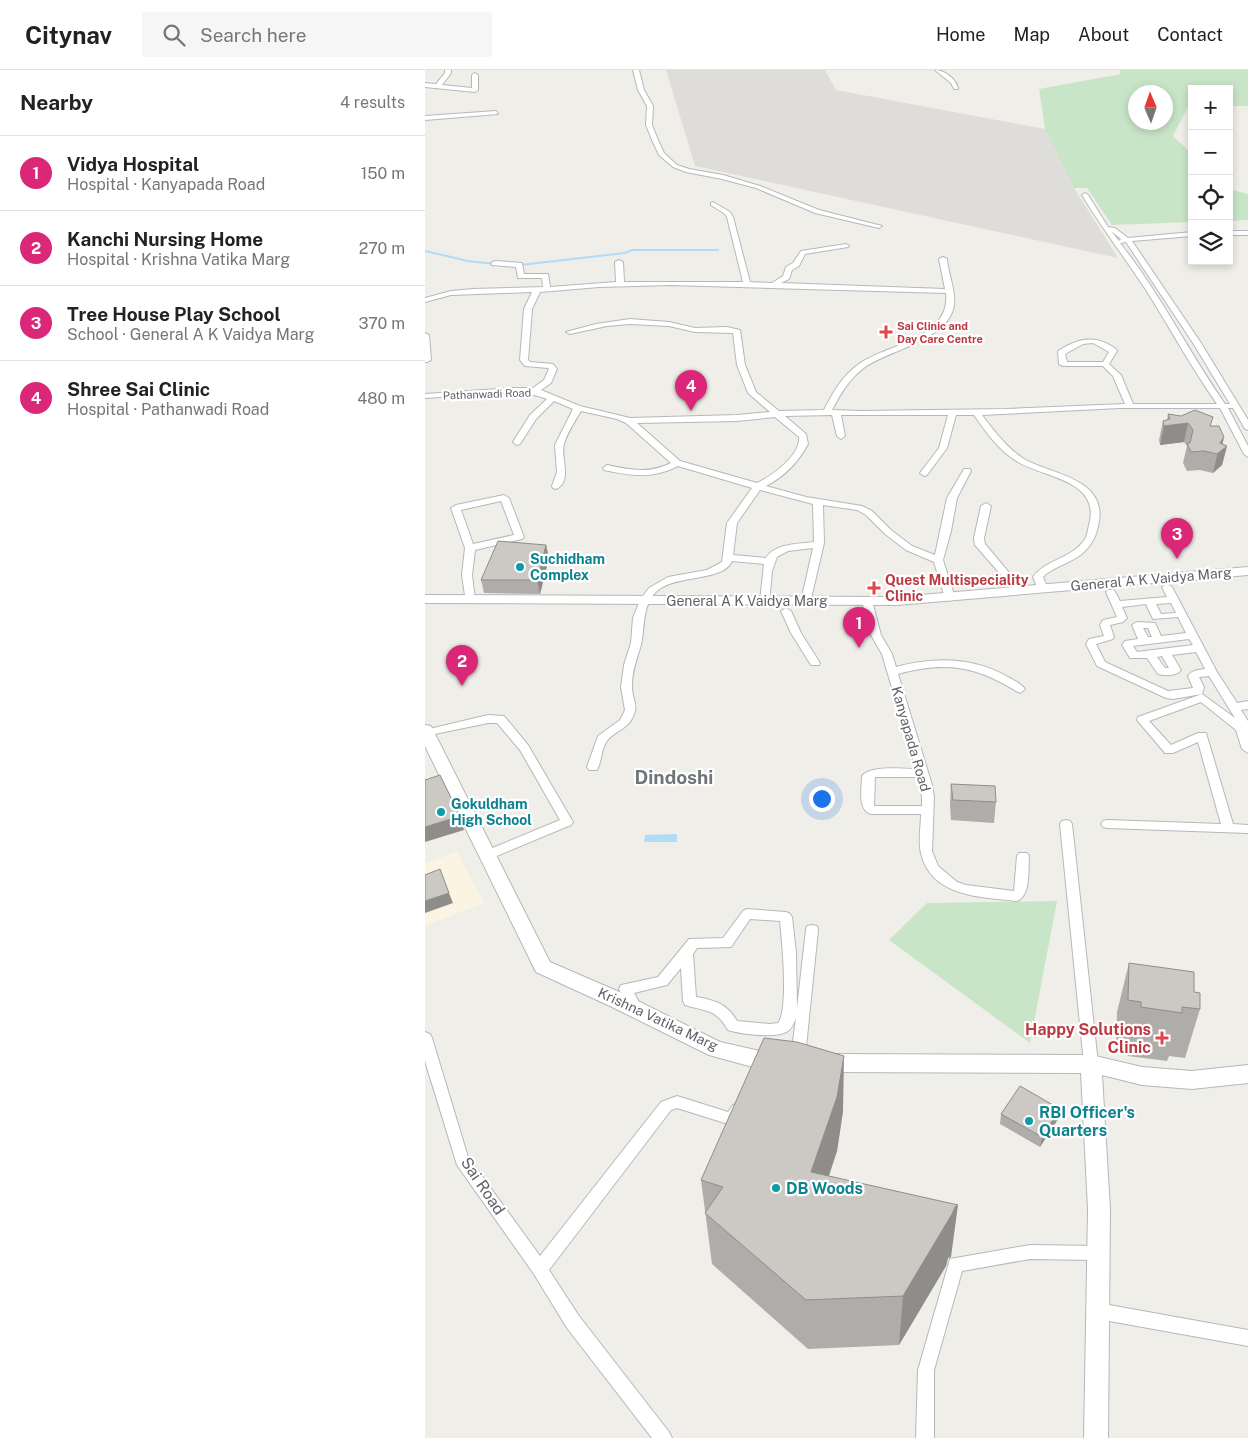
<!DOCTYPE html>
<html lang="en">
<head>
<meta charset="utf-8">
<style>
  :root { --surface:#fff; --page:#f6f6f6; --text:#222; --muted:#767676; --line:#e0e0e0; --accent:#db2777 }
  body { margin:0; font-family:"Public Sans",sans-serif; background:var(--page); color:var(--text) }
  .controls { position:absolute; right:15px; top:15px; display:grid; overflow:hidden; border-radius:0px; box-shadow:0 2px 8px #0003 }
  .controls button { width:45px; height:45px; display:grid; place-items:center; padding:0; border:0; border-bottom:1px solid var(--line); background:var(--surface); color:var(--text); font:25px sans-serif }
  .compass { position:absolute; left:703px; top:15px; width:45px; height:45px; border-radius:50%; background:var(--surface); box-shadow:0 2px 8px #0003; rotate:358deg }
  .you { position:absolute; left:396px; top:728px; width:18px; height:18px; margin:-12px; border:4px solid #fff; border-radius:50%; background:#1a73e8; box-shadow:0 0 0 8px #1a73e833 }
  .badge { display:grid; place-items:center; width:32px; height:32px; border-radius:50%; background:var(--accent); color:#fff; font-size:16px; font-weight:700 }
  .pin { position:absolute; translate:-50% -41px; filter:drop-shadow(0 1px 2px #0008) }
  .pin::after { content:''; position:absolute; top:26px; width:18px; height:15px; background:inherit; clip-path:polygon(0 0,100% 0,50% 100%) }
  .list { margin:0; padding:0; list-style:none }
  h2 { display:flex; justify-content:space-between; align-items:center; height:65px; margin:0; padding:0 20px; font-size:21px }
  h2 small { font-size:16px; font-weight:400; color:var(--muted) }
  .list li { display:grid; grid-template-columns:32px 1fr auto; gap:15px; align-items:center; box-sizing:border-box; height:75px; padding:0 20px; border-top:1px solid var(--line) }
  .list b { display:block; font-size:19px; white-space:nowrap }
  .list p { margin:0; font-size:16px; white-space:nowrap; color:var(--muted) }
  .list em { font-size:16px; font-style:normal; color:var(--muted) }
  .icon { flex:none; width:28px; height:28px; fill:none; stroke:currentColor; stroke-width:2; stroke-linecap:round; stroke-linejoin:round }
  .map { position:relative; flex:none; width:823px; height:1368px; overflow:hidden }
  header { display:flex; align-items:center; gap:30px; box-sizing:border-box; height:70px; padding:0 25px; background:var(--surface); border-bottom:1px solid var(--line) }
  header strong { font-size:24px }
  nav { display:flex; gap:28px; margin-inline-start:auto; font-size:18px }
  .search { width:350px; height:45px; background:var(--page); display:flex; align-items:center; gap:12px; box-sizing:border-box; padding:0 18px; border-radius:0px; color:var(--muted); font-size:19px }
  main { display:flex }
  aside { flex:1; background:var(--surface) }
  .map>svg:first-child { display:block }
</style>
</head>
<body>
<header>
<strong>Citynav</strong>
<div class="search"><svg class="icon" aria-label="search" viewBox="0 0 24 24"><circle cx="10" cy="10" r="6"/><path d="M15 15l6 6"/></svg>Search here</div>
<nav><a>Home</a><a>Map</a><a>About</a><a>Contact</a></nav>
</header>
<main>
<aside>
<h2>Nearby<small>4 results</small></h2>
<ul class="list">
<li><span class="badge">1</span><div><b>Vidya Hospital</b><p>Hospital · Kanyapada Road</p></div><em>150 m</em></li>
<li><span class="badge">2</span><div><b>Kanchi Nursing Home</b><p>Hospital · Krishna Vatika Marg</p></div><em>270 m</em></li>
<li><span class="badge">3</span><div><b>Tree House Play School</b><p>School · General A K Vaidya Marg</p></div><em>370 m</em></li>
<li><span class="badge">4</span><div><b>Shree Sai Clinic</b><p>Hospital · Pathanwadi Road</p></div><em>480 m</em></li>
</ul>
</aside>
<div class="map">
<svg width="823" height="1368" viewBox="0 0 823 1368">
  <rect width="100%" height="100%" fill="#f0eee8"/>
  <path fill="#fbf4e2" d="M32 782 59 833 0 856V793Z"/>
  <path fill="#dfddda" d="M241 0H400L411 20 620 59 649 118 693 188 270 96Z"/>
  <path fill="#c9e5c7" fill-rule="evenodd" d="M694 0H823V36H804V19H767V35H764L748 66 767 84V152L687 155 662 118H649L620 59 614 19 696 4ZM740 22V52H710V22Z
    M804 119 823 124V150L804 151Z
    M632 831 605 973 464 870 502 833Z"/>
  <path fill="#b0dcf8" d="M252 764V772H219L220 765Z"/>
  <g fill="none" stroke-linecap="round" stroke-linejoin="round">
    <path stroke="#b0dcf8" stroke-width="2" d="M0 181 43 191 69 194
      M95 195 200 183 207 180H293"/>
    <g stroke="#b5b8bb" stroke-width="2">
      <path id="street" d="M20 0H26V3L17 15 47 18V5L50 3 53 5V20L50 22 0 17V13L11 14 20 3Z
        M208 0H214L219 20 228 36 227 55 233 70 239 83 252 95 264 99 298 105 335 116 394 140 457 156 454 158 390 143 331 118 297 109 261 102 248 97 234 85 227 70 221 55 222 36 213 20Z
        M510 0C520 0 532 10 533 19H529L526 13Z
        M71 41 73 44 0 50V46Z
        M660 123 663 125 683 157 690 158 703 168 767 162V166L707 171 776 273 823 350V360L820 359 808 338H803L823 376V387L819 384 795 338H694L557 345C569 361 582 378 599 389 625 404 681 408 674 451 672 463 669 472 660 481 649 492 633 495 621 504L618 507 623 519 618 522 613 519 608 507C621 489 647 489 660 469 663 464 663 457 665 451 673 410 618 407 593 392 574 381 561 362 549 345H531L522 378 502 405 499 406 495 403 514 378 523 345H416L420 366 416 369 412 366 407 345 360 346 381 364 383 374C374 391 359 407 341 416L381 427 437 436 447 441 466 460 487 476 510 485 522 428 539 399H545L546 401 532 428 526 461 518 490 530 528 525 531 520 528 509 492 481 480 460 464 441 445 432 440 398 435 399 473 385 533H377L376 531 388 478 363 481 352 487 347 501 344 533H336L335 531 339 494 307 491C298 513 246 503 229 524 217 539 220 557 216 575 212 588 207 601 207 615 206 624 212 633 210 641 205 660 191 659 182 671 176 679 177 691 172 700H164L162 697 173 666 195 650 200 640 196 617 199 595 206 573 208 548 215 530 224 518 243 507 282 500 297 492 302 453 327 418 253 396C228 409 206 406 179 400L178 398 182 395C205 400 224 404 246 393L201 353 192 349 156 341C150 351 142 363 139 374 135 386 148 412 131 419L128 418 127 416 132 402 130 375 148 339 129 331 111 349 95 374 92 375 88 372 105 345 122 329C90 316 36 326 0 328V324L90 318H108L119 310 124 299 123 298 100 296 95 290 99 239 107 222 26 225 0 232V228L26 221 48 219 118 217 117 208H93L91 197 67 195 66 193 70 191 97 193 99 204H123L125 217 191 212 190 192 194 190 198 192 199 212H318L302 147 300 144 286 135V133L288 132 305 142 308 147 325 212 347 213 358 206 361 197 368 193 376 181 421 174 424 176 423 177 380 184 374 196 367 200 364 209 356 213 520 219 514 189 518 187 522 189C523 204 531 220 529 235 524 270 464 280 440 297 424 309 416 323 407 340L436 341 580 339 700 334 688 306 678 296H638L634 294 633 281C653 268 671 264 691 279L692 281 684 294 696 305 708 334H792C766 297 745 258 721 220 700 188 677 158 657 125ZM686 161 696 169 694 171ZM701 172 768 273 805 334H800C763 281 735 223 695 173ZM246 215 521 223C526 269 462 274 434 294 417 306 408 322 399 340L354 341 331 322 320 295 315 260 302 257 270 258 244 252 205 249 171 254 141 262 145 264 182 256 205 254 244 256 270 262 308 263 312 295 323 323 345 342 312 345 205 348 155 336 116 320 126 313 132 299 128 294 105 292 103 290 107 239 115 222 174 217ZM668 273 684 282 678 292H642L640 284 658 274ZM350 347 374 367C376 385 347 406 332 413L255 391 212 353 312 351ZM335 420 388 434 389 472C374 474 350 473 341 488L308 485 312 453Z
        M804 161H823V165H804Z
        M0 263 4 265 6 290 2 292H0Z
        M79 425 84 428 99 467 97 469 50 480 47 505 50 530 49 532H41L37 505 40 478 26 438 31 435ZM76 431 89 465 48 474 36 440Z
        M561 433 566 436 559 468 560 474 597 518 599 520 597 522H591L550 475 549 468 556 436Z
        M742 514 747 517 792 602 812 633 823 631V639L816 640 823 651V683L817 679 811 660 776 632 724 651 746 675 773 663H781L808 754 823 755V763L682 758 678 757 676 754 678 751 682 750 796 754 773 672 748 683H740L712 650 713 647 777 624 810 648 784 606 774 607 779 617 777 624 748 629 741 628 672 596 661 574 664 569 679 566 675 555 678 550 692 547 681 522 683 520H689L695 531 742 527 737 517ZM746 533 751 543 736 544 731 534ZM721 534 728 549 753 547 761 563 736 566 730 553 712 552 707 555 713 569 700 571 697 575 705 588H722L733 604C740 606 752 606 756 600L747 585 771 582 780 599C773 600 767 600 763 606L768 618 743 621 680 592 671 574 688 569 689 567 685 555 698 552 702 548 697 537ZM718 558H723L727 567H723ZM764 569 768 575 712 582 708 576ZM737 586 744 598H740L732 587Z
        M442 528 447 531 456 565 467 584 471 597C508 587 547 587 581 606 588 610 596 613 600 619L595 623 591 621C551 596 520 591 473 604L507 715 509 727 507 781 513 796 532 812 541 815 589 821 592 786 594 783H602L604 786C603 799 606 826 592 831 556 827 506 827 496 783 493 771 496 756 496 744H446C432 740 437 717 437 706 446 695 477 699 491 699L457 584 446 565 437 531ZM450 707H493L497 727V736H449Z
        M361 538 366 541 376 563 395 593 394 595H386L366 563 356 541Z
        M63 645 79 646 103 675 148 752 146 755 62 790 58 788 56 785 58 782 135 750 95 680 72 653H63L0 666V660Z
        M641 750 645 751 647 754 673 994 671 998 666 1000 661 998 659 994 635 754 637 751Z
        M322 839 361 842 365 844 367 847 371 883 372 938 381 860 382 856 387 855 392 856 393 860 380 987 378 991 373 993 368 991 366 987 371 948C369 953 367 958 363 961 352 969 315 964 303 960 290 938 282 942 260 935L258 931 256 898 242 915 209 923 218 939 216 943 211 945 206 943 194 919 196 915 201 914 233 907 264 869 298 868 318 841ZM325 849 355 851C357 871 364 940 353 953L345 954 312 951C302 934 290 930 271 927L268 884 272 878 306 877Z
        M0 962 5 964 7 968 43 1087 115 1186 236 1032 252 1026 303 1042 308 1035 313 1033 318 1035 320 1039 314 1050 303 1054 252 1038 246 1040 124 1200 154 1246 244 1362 247 1368H227L142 1258 109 1204 32 1095 0 991Z
        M605 1175 673 1176 678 1178 681 1183 678 1188 673 1190 605 1189 537 1201 509 1300V1368H491L493 1300 525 1189Z
        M673 1233 823 1260V1276L673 1249 667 1247 665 1241 667 1235Z"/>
    </g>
    <g stroke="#b4b7bb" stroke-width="2">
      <path id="secondary" d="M823 497V505L472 535 0 533V525L472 527Z
        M0 655 6 656 8 660 125 892 199 924 295 972 335 981 359 985 362 991 359 997 352 1000 335 999 284 985 185 936 111 902 0 676Z
        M398 984 666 985 717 997 767 1001 823 995V1013L767 1019 717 1015 677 1005 685 1139 683 1368H659L663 1139 656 1003 398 1002 391 999 388 993 391 987Z"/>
    </g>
    <use href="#street" fill="#fff" fill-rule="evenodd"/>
    <use href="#secondary" fill="#fff" fill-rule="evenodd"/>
  </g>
  <path fill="#afada9" d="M743 344 786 356 799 367 797 374 802 376 797 395 788 403 775 400 762 401 758 393 762 376 759 372 735 375 734 370 738 351 742 350Z
    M121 475 124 488 115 524 59 523 56 510Z
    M526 714 571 732 569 753 526 750 525 735Z
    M704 893 769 922 775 939 760 988 744 986 742 991 703 986V981L691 979 692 942Z
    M635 1039 633 1049 615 1077 575 1054 576 1044Z
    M418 1041 412 1081 404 1106 526 1187 523 1188 521 1196 474 1275 383 1279 287 1194 276 1110Z"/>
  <path fill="#8f8d8a" d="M763 353 759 372 735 375 739 356Z
    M799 367 796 381 802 376 797 395 788 403 795 373Z
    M121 475 124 488 115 524 112 510Z
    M35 746 39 760 0 772V757Z
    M24 823 28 833 0 843V831Z
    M419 986 418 1041 412 1081 387 1155 386 1102Z
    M635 1039 633 1049 615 1077 617 1067Z
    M533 1135 526 1187 523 1188 521 1196 474 1275 478 1226 530 1137Z"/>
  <path fill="#ccc9c5" stroke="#8f8d8a" d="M770 340 788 347 785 356H794L799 367 795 373 802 376 792 384 779 381 766 382 762 373H765L768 360 763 353 739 356 738 351 745 349 743 344 756 346Z
    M73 471 121 475 112 510H56Z
    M15 705 35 746 0 757V710Z
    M526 714 570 716 571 732 528 730Z
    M15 799 24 823 0 831V805Z
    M704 893 769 902V922L775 923V939L757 937V943L716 937V932L703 930Z
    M339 968 372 972 419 986 412 1027 386 1102 533 1135 530 1137 527 1144 478 1226 381 1230 280 1143 298 1117 276 1110Z
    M595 1016 635 1039 617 1067 576 1044Z"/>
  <g fill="#e0444e" stroke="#fff" stroke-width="2">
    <path d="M458.5 254.5h5v5h5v5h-5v5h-5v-5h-5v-5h5z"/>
    <path d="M446.5 510.5h5v5h5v5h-5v5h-5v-5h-5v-5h5z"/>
    <path d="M734.5 960.5h5v5h5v5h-5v5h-5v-5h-5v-5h5z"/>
  </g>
  <g fill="#0f9aa8" stroke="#fff" stroke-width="2">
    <circle cx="95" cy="497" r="5"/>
    <circle cx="16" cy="742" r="5"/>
    <circle cx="604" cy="1051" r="5"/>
    <circle cx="351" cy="1118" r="5"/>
  </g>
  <g text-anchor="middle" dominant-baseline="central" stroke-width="4.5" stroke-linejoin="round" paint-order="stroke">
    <g font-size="11" font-weight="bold" fill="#be3a42" stroke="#fff" text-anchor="start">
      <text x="472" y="256">Sai Clinic and<tspan x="472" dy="13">Day Care Centre</tspan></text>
    </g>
    <g font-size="11" fill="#5f6367" stroke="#fff">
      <text transform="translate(62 324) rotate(-2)">Pathanwadi Road</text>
    </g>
    <g font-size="14" font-weight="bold" fill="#0d838f" stroke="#fff" text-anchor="start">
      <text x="105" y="489">Suchidham<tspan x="105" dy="16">Complex</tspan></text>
      <text x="26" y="734">Gokuldham<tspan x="26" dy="16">High School</tspan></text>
    </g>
    <g font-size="14" fill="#5f6367" stroke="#fff">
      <text transform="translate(726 509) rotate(-5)">General A K Vaidya Marg</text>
      <text x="322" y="531">General A K Vaidya Marg</text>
      <text transform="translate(486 669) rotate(74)">Kanyapada Road</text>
      <text transform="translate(233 949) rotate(25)">Krishna Vatika Marg</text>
    </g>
    <g font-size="14" font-weight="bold" fill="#be3a42" stroke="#fff" text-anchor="start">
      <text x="460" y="510">Quest Multispeciality<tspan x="460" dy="16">Clinic</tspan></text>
    </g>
    <g font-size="16" font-weight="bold" fill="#be3a42" stroke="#fff" text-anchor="end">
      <text x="726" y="959">Happy Solutions<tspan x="726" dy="18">Clinic</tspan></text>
    </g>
    <g font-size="16" font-weight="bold" fill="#0d838f" stroke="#fff" text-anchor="start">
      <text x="614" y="1042">RBI Officer's<tspan x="614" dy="18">Quarters</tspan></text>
      <text x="361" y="1118">DB Woods</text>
    </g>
    <g font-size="16" fill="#5f6367" stroke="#fff">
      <text transform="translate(58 1116) rotate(56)">Sai Road</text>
    </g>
    <g font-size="19" font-weight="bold" fill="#707579" stroke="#fff">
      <text x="249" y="707">Dindoshi</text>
    </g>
  </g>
</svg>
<div class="controls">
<button>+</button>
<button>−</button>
<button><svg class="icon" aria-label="locate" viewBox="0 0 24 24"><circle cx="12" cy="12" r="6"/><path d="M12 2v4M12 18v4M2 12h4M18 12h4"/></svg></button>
<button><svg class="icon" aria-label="layers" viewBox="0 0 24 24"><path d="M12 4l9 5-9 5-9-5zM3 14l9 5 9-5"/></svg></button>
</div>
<svg class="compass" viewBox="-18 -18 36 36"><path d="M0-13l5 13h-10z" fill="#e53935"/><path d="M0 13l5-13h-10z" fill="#767676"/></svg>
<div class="you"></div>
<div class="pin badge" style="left:434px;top:578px">1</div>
<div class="pin badge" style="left:37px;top:616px">2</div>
<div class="pin badge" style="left:752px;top:489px">3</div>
<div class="pin badge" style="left:266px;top:341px">4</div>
</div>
</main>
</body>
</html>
